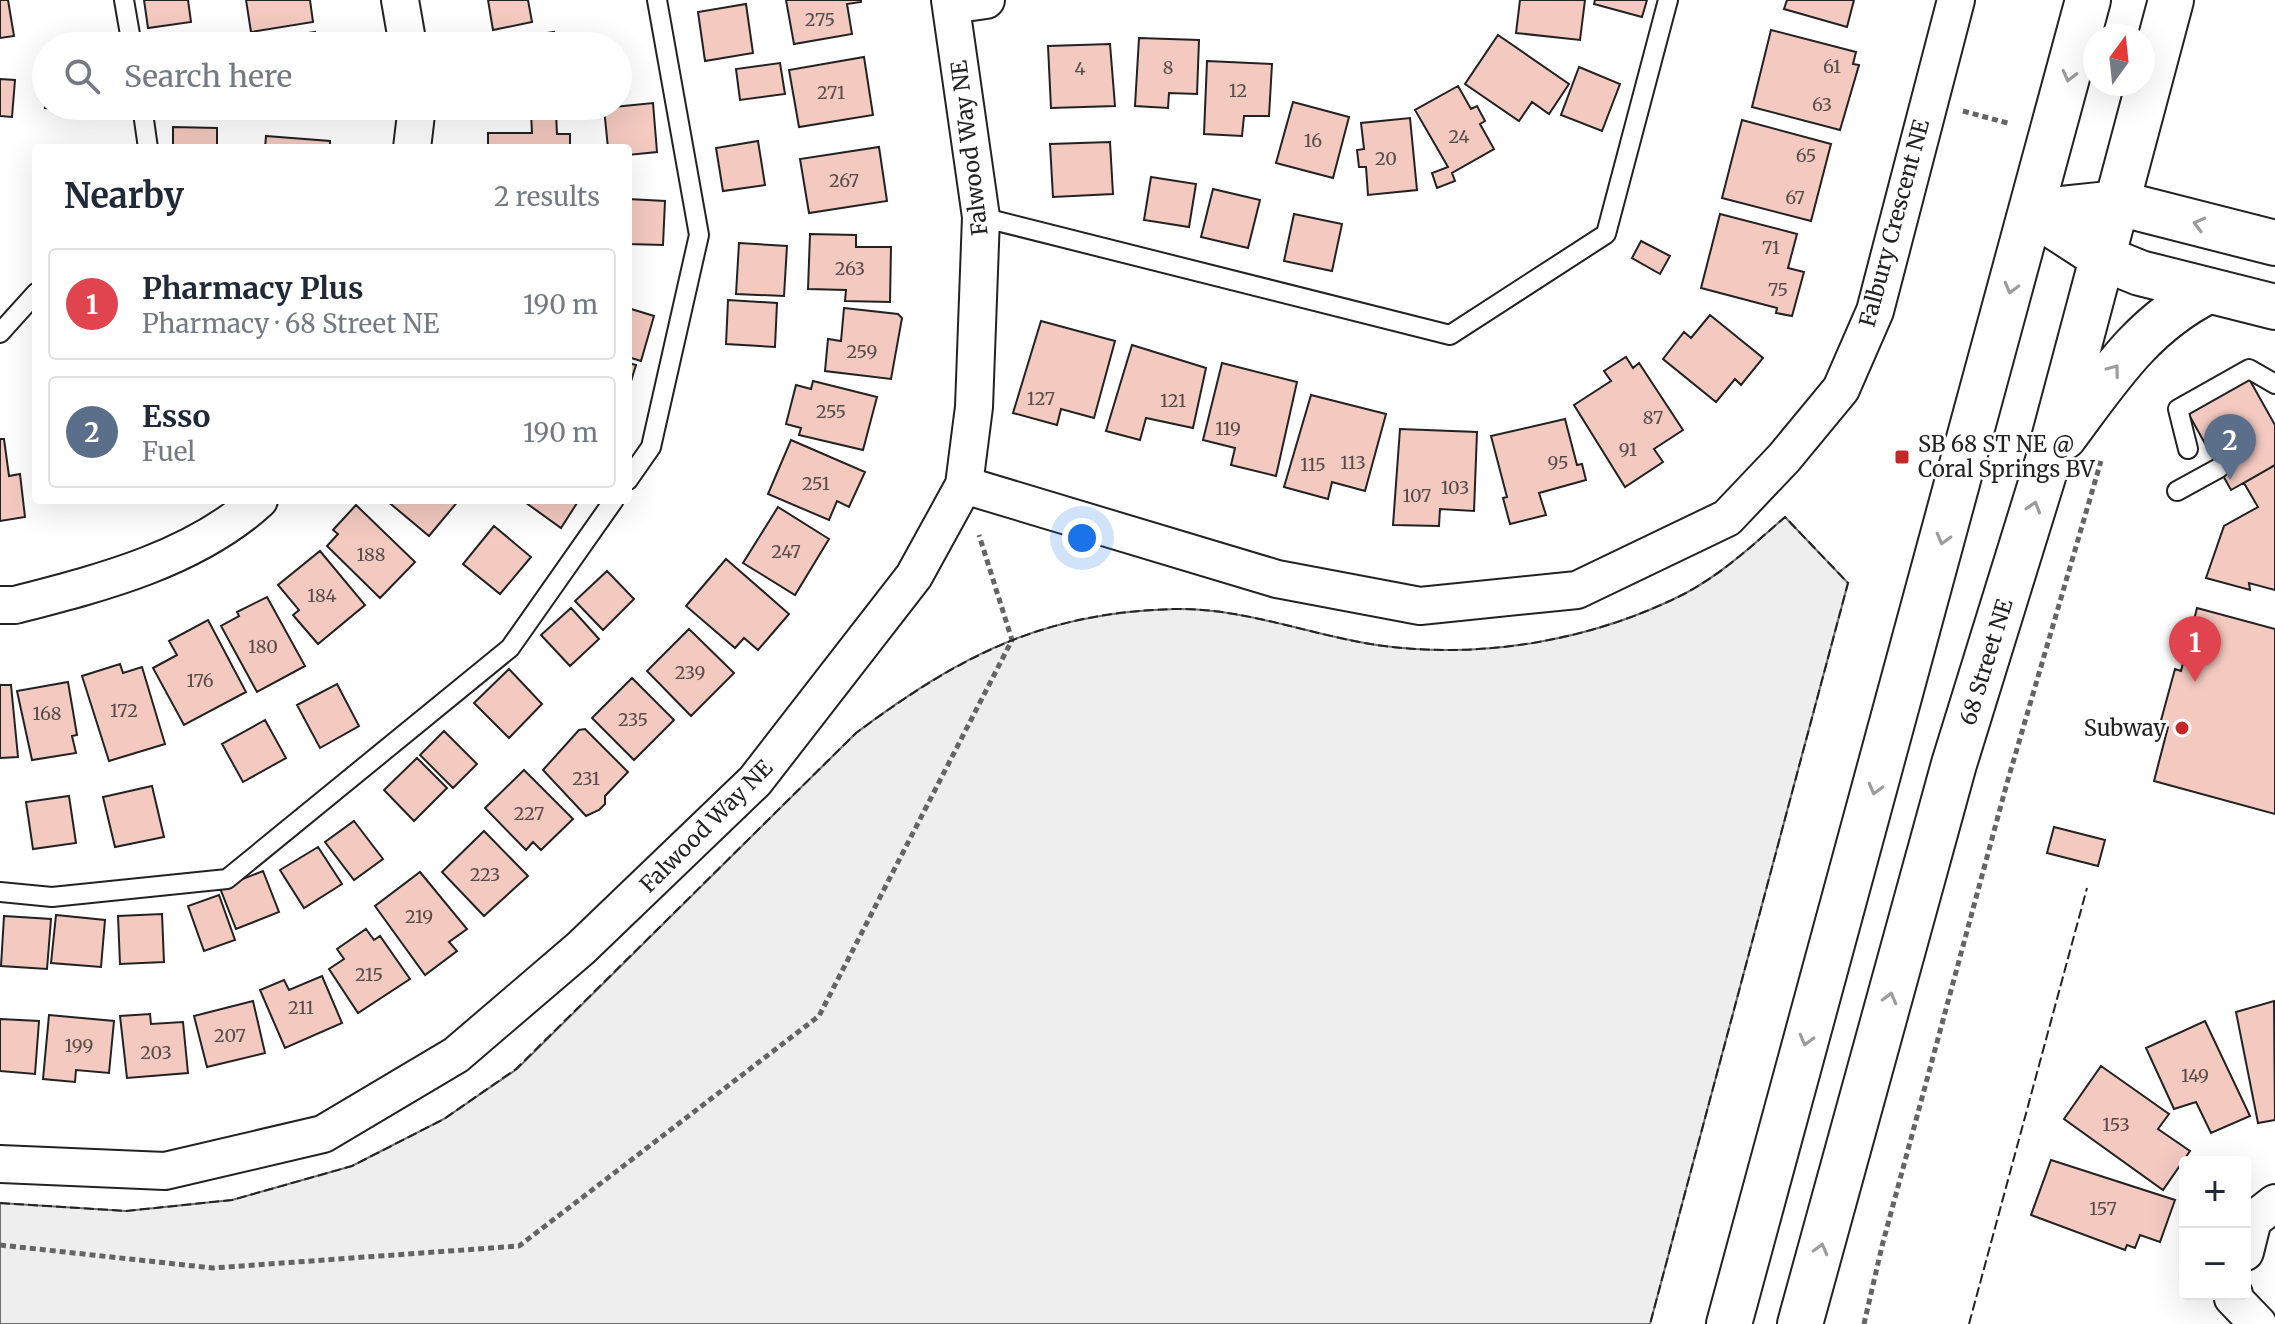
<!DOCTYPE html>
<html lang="en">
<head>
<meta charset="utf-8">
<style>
  :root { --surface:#fff; --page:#f6f6f7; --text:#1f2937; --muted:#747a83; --line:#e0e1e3; --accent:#0f766e }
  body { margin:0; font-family:Merriweather,serif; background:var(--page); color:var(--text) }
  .controls { position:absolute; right:24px; bottom:24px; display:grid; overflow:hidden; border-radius:8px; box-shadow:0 8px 32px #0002 }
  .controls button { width:72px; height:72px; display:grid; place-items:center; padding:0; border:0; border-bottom:2px solid var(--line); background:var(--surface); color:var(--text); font:40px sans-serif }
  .compass { position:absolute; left:2083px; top:24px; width:72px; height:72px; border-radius:50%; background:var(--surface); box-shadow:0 8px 32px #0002; rotate:15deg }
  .you { position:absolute; left:1082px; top:538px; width:28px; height:28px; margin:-20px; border:6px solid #fff; border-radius:50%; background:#1a73e8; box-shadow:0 0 0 12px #1a73e833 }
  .badge { display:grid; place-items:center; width:52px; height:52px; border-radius:50%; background:var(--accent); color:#fff; font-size:26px; font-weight:700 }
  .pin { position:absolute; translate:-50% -66px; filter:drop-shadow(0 2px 4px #0008) }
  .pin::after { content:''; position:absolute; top:42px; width:28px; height:24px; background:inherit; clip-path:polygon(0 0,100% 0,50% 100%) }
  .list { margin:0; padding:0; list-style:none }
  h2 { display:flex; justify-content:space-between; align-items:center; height:104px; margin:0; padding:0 32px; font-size:34px }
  h2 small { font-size:26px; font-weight:400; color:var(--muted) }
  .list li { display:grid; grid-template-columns:52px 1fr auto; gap:24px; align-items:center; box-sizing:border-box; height:112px; margin:0 16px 16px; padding:0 16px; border:2px solid var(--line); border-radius:8px }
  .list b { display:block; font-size:30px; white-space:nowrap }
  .list p { margin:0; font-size:26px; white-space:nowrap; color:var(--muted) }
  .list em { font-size:26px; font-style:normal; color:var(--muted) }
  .icon { flex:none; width:44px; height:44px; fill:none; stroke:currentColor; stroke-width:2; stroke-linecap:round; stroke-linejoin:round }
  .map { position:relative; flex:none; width:2275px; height:1324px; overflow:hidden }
  .search { position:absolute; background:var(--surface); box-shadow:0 8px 32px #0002; left:32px; top:32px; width:600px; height:88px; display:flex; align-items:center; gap:20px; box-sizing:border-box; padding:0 28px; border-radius:44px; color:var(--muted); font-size:30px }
  .panel { position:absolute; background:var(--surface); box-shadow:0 8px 32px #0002; left:32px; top:144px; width:600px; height:360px; border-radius:8px }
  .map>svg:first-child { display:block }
</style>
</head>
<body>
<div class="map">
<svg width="2275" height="1324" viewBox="0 0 2275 1324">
  <rect width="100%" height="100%" fill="#fff"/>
  <path fill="#eee" stroke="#6f6f6f" stroke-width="2" d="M1785 517 1848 583 1650 1324H0V1203L126 1211 232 1200 352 1166 444 1119 517 1069 856 733C960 655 1043 612 1176 609 1247 608 1315 637 1384 646 1485 659 1593 640 1684 594 1722 574 1753 545 1785 517Z"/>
  <path fill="#f3c9c0" stroke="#222" stroke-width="2" d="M0 0H8L14 36 0 38Z
    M144 0H188L191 22 148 28Z
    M246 0H310L313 22 251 32Z
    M488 0H528L532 22 493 30Z
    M786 0H861V2L847 4 852 34 794 44Z
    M1520 0H1585L1580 40 1516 33Z
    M1595 0H1647L1642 17 1594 4Z
    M1787 0H1854L1847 27 1784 9Z
    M746 4 753 53 705 61 698 12Z
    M1771 30 1856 52 1853 64 1859 65 1840 130 1752 107Z
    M315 32 317 46H231V45Z
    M554 32 556 46H474V44Z
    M1498 35 1569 84 1549 114 1532 102 1519 121 1465 84Z
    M1139 38 1199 40 1197 94 1169 93 1168 108 1135 106Z
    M1110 44 1115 106 1051 108 1048 46Z
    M864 57 873 115 799 127 789 70Z
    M1207 61 1272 64 1269 116H1244L1242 136 1204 134Z
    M780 63 785 94 740 100 736 69Z
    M1579 67 1620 84 1602 131 1561 115Z
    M0 79 15 80 12 117 0 116Z
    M1458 86 1471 109 1477 106 1485 121 1480 124 1494 149 1452 173 1455 181 1437 188 1432 173 1448 167 1415 110Z
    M46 93V106H90V112L45 108Z
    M1293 102 1349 117 1333 178 1276 163Z
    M653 103 657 152 628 155V148H608L604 108Z
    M239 106H302L241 115Z
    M556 112 557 134H570V148H488V133H532L531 113Z
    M1410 118 1417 190 1368 195 1366 167H1359L1357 150 1364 149 1361 123Z
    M1742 120 1831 144 1811 221 1722 198Z
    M173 127 217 128V148H173Z
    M266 136 330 141V148H265Z
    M758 141 765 185 723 191 716 148Z
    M1110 142 1113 194 1053 197 1050 144Z
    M879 147 887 201 809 213 800 159Z
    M1151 177 1196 184 1189 227 1144 220Z
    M1213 189 1260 200 1248 248 1201 237Z
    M628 199 665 201 663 245 628 244Z
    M1294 214 1342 224 1332 271 1284 261Z
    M1720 214 1797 234 1788 268 1804 272 1792 316 1776 313 1777 308 1701 288Z
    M810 234 856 235V247H891L890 302 845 301 846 290 808 289Z
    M1641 241 1670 256 1660 274 1632 258Z
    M739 243 787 246 784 296 736 294Z
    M728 300 777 303 775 347 726 344Z
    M628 308 654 316 641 361 628 357Z
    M844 308 898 314 902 318 891 379 825 371 828 339 841 341Z
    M1710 315 1763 358 1741 385 1735 379 1716 402 1663 359 1684 332 1691 338Z
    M1041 321 1115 341 1094 418 1061 409 1057 425 1013 413Z
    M1132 345 1206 368 1193 428 1146 418 1140 440 1106 431Z
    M1626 357 1633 368 1639 363 1683 430 1654 449 1663 462 1625 487 1574 405 1611 381 1604 371Z
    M628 363 636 365 628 391Z
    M1222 363 1297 382 1276 476 1231 465 1235 448 1203 440Z
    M2248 377 2275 425V465L2231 490 2188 413Z
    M813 381 877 397 863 450 799 435 801 428 786 424 796 385 811 389Z
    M1311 395 1386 414 1365 491 1332 482 1328 499 1284 487Z
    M1565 419 1577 465 1582 464 1586 480 1539 493 1546 515 1510 524 1503 498 1507 497 1491 436Z
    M1400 429 1477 432 1474 511 1440 509 1439 526 1393 525Z
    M0 439H4L9 476 20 474 25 517 0 521Z
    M791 440 865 472 849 507 837 501 829 520 768 494Z
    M2275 465V590L2249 583 2250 590 2206 578 2224 526 2258 507 2244 483Z
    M386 500H459L429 536Z
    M522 500H579L561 528Z
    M356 505 415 562 380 598 327 546 338 534 333 530Z
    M778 507 829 539 795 595 743 563Z
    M494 526 531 557 500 594 463 564Z
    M320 551 365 605 318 644 293 615 299 610 278 585Z
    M726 559 789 614 758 650 744 638 735 648 686 606Z
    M607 571 634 599 603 630 575 601Z
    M267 597 305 666 257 692 221 626 239 616 237 612Z
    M571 608 599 639 570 666 541 635Z
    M2197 608 2275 629V814L2154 781 2168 727 2160 724 2175 669 2181 671Z
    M208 620 246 692 184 725 153 668 177 655 169 641Z
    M689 629 734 673 691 716 647 671Z
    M120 664 123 673 142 667 165 744 109 761 82 676Z
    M509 669 542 704 509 738 474 703Z
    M632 678 674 720 634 760 592 718Z
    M68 682 77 735 72 736 76 753 32 760 17 691Z
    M337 684 359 726 320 748 297 705Z
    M0 685H11L18 757 0 758Z
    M265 720 286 758 243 782 222 744Z
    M585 729 628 772 605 796V804L599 810 586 816 543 770 579 730Z
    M444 731 477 764 453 788 420 755Z
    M417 758 447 788 414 821 384 790Z
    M524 770 573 819 541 850 533 842 526 850 485 808Z
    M152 786 164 837 115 847 103 797Z
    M69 796 76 843 33 849 26 802Z
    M354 821 383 859 354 880 325 842Z
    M2054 827 2105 840 2098 866 2047 853Z
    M484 831 528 876 484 916 442 872Z
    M318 847 342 884 304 908 280 870Z
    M263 871 279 912 236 929 220 888Z
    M420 872 467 929 449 942 457 951 425 975 375 906Z
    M219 895 235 940 204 951 188 906Z
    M162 914 164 962 120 964 118 916Z
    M56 915 105 920 101 967 51 963Z
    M4 916 51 919 47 969 1 966Z
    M366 929 374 940 380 936 410 979 358 1013 329 969 344 959 337 949Z
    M322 976 342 1023 285 1048 260 990 284 980 289 990Z
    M253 1001 265 1053 207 1067 194 1016Z
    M2274 1001 2275 1120 2258 1123 2236 1012Z
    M150 1014 151 1024 183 1022 188 1073 127 1078 120 1016Z
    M49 1015 114 1021 109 1073 76 1070 75 1082 43 1079Z
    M0 1019 39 1021 35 1074 0 1071Z
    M2205 1021 2250 1116 2211 1133 2196 1102 2174 1109 2146 1048Z
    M2101 1066 2169 1114 2158 1129 2190 1151 2163 1190 2064 1119Z
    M2051 1160 2175 1200 2160 1242 2140 1235 2135 1248 2127 1245 2125 1250 2031 1215Z"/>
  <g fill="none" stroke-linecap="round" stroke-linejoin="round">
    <g stroke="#222" stroke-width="22">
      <path id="service" d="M124 0 132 46
        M142 106 148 148
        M981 217 1450 335 1606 234 1668 0
        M0 333 36 293
        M2188 449 2178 409 2249 369 2275 384
        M628 480 651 447 699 235 657 0
        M2177 491 2219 468
        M0 892 52 897 227 879 510 648 614 500"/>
    </g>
    <g stroke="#222" stroke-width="40">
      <path id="minor" d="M400 0 408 46
        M951 5 986 0
        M412 148 417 106
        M964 485 1277 579 1420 606 1577 590 1727 518 1784 458 1841 389 1875 311 1956 0
        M0 605H15C100 583 193 560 259 500
        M0 1164 165 1171 323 1134 456 1055 581 948 755 781 914 576 964 485 974 407 981 217 950 0
        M2245 1252 2253 1220 2275 1203
        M2234 1294 2233 1298 2258 1324"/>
    </g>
    <g stroke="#222" stroke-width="48">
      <path id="tertiary" d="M2032 212 2103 258 2140 273 2275 307
        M2032 212 2118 203 2275 243"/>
    </g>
    <g stroke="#222" stroke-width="48">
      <path id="secondary" d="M2064 437C2108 378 2141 325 2208 291
        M1729 1324 2088 0
        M1800 1324 1954 764 2050 454 2171 0"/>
    </g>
    <path stroke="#646464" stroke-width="5" stroke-dasharray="6 4" stroke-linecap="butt" d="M1963 111 2011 124
      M0 1245 213 1268 519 1246 819 1016 1012 640 979 535
      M1864 1324 1882 1246 2007 783 2101 461"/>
    <use href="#service" stroke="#fff" stroke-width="18"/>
    <use href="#minor" stroke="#fff" stroke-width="36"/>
    <use href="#tertiary" stroke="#fff" stroke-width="44"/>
    <use href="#secondary" stroke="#fff" stroke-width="44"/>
    <path stroke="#222" stroke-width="2" stroke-dasharray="10 4" stroke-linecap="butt" d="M0 1203 126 1211 232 1200 352 1166 444 1119 516 1069 856 733C960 656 1043 612 1176 609 1247 608 1315 637 1384 646 1485 659 1593 640 1684 594 1722 574 1753 545 1785 517L1848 583 1650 1324
      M1969 1324 2087 888"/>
  </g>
  <defs><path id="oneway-chevron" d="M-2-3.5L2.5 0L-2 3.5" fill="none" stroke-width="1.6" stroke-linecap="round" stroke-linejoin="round" transform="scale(2)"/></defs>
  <g stroke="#9c9c9c">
    <use href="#oneway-chevron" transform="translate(2069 76) rotate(104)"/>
    <use href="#oneway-chevron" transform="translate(2199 224) rotate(-165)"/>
    <use href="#oneway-chevron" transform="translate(2011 288) rotate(105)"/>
    <use href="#oneway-chevron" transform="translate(2114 370) rotate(-53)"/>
    <use href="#oneway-chevron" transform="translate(2034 507) rotate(-73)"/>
    <use href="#oneway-chevron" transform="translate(1943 539) rotate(105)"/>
    <use href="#oneway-chevron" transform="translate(1875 789) rotate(105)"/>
    <use href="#oneway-chevron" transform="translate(1890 998) rotate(-75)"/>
    <use href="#oneway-chevron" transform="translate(1806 1040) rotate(105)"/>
    <use href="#oneway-chevron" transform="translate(1821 1249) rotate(-75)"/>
  </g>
  <g fill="#c62828" stroke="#fff" stroke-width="3">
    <rect x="1894" y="449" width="16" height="16" rx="4"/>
    <circle cx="2182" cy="728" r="8"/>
  </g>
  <g text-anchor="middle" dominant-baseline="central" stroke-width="6" stroke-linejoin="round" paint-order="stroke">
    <g font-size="18" fill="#564c4a">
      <text x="820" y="19">275</text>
      <text x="1832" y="66">61</text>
      <text x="1168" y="67">8</text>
      <text x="1080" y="68">4</text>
      <text x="1238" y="90">12</text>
      <text x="831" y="92">271</text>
      <text x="1822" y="104">63</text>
      <text x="1459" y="136">24</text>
      <text x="1313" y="140">16</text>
      <text x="1806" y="155">65</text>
      <text x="1386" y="158">20</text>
      <text x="844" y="180">267</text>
      <text x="1795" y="197">67</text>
      <text x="1771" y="247">71</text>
      <text x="850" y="268">263</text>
      <text x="1778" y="289">75</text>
      <text x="862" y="351">259</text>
      <text x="1041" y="398">127</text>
      <text x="1173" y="400">121</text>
      <text x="831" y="411">255</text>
      <text x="1653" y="417">87</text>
      <text x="1228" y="428">119</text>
      <text x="1628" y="449">91</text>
      <text x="1353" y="462">113</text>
      <text x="1558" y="462">95</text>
      <text x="1313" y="464">115</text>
      <text x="816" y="483">251</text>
      <text x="1455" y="487">103</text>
      <text x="1417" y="495">107</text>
      <text x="786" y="551">247</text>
      <text x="371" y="554">188</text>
      <text x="322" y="595">184</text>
      <text x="263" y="646">180</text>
      <text x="690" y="672">239</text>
      <text x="200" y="680">176</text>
      <text x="124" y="710">172</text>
      <text x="47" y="713">168</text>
      <text x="633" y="719">235</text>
      <text x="586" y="778">231</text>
      <text x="529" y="813">227</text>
      <text x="485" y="874">223</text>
      <text x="419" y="916">219</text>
      <text x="369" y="974">215</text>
      <text x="301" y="1007">211</text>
      <text x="230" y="1035">207</text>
      <text x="79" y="1045">199</text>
      <text x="156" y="1052">203</text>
      <text x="2195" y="1075">149</text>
      <text x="2116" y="1124">153</text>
      <text x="2103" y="1208">157</text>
    </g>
    <g font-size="22" fill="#222" stroke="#fff">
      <text transform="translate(969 148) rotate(-97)">Falwood Way NE</text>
      <text transform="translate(1894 223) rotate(-75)">Falbury Crescent NE</text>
      <text transform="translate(1986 662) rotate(-73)">68 Street NE</text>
      <text transform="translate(706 826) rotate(-45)">Falwood Way NE</text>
    </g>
    <g font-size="22" fill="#222" stroke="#fff" text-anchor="start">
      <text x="1918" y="444">SB 68 ST NE @<tspan x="1918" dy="25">Coral Springs BV</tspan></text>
      <text x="2166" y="728" text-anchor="end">Subway</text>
    </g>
  </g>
</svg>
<div class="controls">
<button>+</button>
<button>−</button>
</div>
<svg class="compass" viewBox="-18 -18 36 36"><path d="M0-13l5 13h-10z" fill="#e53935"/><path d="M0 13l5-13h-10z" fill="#747a83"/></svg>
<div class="you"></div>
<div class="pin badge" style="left:2195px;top:682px;background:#e0444e">1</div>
<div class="pin badge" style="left:2230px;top:480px;background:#5c6f8a">2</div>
<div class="search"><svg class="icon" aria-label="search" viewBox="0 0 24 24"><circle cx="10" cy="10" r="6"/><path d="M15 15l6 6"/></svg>Search here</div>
<section class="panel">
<h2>Nearby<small>2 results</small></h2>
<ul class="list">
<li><span class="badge" style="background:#e0444e">1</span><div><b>Pharmacy Plus</b><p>Pharmacy · 68 Street NE</p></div><em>190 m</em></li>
<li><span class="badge" style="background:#5c6f8a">2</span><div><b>Esso</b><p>Fuel</p></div><em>190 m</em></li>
</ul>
</section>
</div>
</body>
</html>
